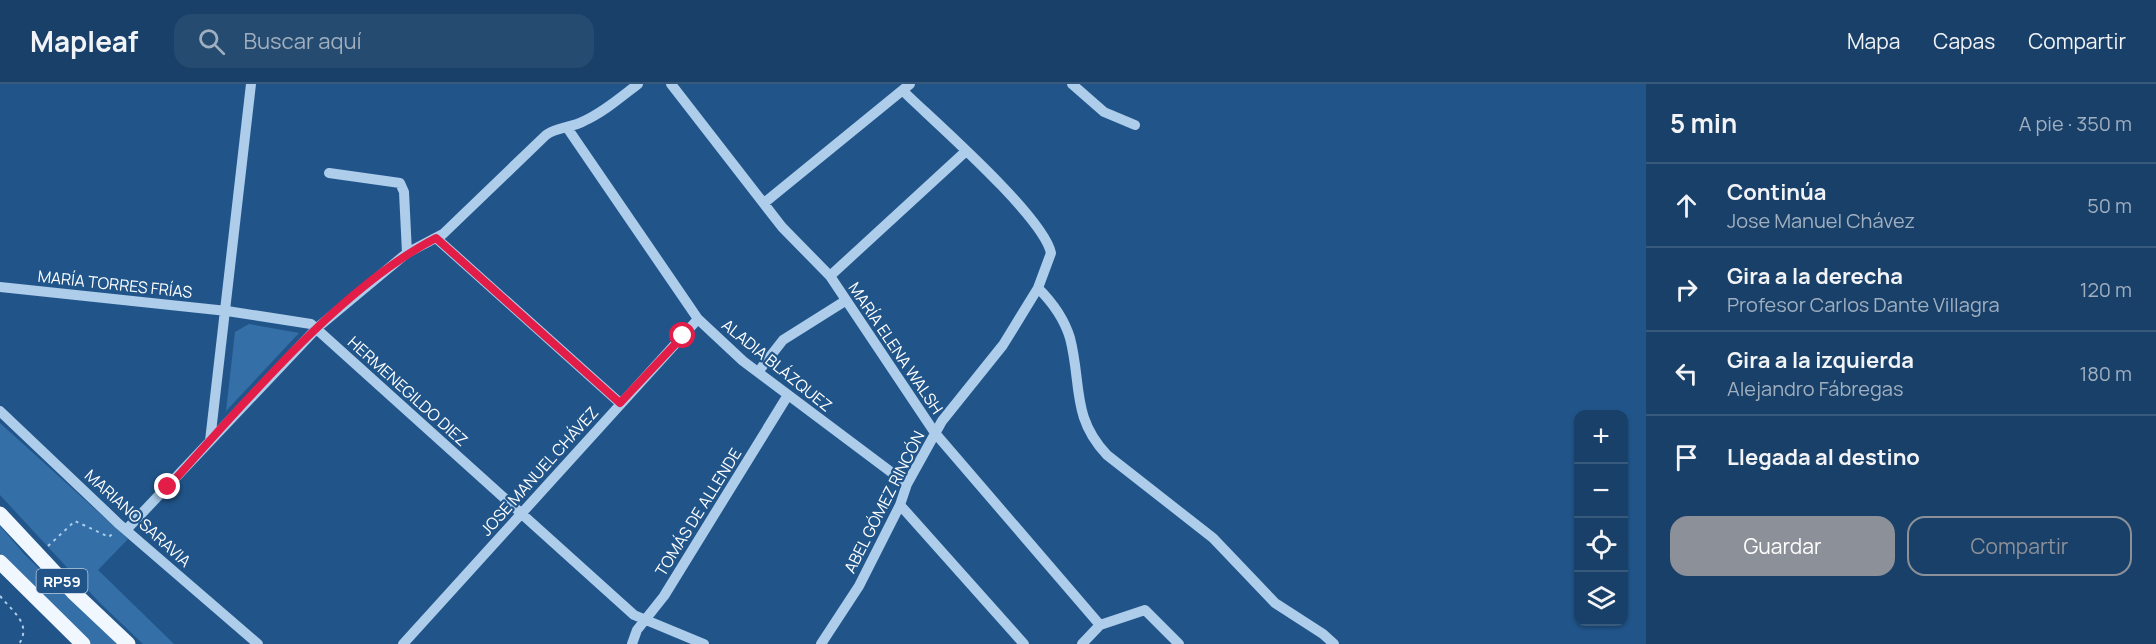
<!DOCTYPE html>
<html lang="es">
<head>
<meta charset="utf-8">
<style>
  :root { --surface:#194068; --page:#264b71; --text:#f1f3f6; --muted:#9fafc0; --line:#37597c; --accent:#8c9099 }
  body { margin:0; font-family:Manrope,sans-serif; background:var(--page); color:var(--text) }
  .controls { position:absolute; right:18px; bottom:18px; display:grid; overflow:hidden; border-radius:12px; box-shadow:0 2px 4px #0004 }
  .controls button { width:54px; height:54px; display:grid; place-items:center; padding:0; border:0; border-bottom:2px solid var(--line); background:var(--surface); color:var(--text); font:30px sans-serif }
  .stop { position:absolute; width:18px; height:18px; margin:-14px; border:4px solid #e11d48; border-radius:50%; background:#fff }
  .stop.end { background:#e11d48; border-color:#fff; box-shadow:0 2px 6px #0008 }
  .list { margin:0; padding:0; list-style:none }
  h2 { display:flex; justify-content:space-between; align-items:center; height:78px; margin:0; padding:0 24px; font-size:26px }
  h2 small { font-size:20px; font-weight:400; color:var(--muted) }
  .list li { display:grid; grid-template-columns:39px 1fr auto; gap:18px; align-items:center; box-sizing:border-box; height:84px; padding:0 24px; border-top:2px solid var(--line) }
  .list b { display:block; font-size:22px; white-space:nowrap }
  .list p { margin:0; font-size:20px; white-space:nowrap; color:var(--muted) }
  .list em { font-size:20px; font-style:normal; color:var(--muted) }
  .actions { display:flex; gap:12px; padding:18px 24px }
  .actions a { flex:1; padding:14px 0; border:2px solid var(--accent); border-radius:18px; text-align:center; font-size:21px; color:var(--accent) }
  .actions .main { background:var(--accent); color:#fff }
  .icon { flex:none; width:33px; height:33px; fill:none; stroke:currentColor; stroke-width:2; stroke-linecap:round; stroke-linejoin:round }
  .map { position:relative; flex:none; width:1646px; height:560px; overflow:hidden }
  header { display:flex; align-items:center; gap:36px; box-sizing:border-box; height:84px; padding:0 30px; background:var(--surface); border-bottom:2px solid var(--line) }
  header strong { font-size:28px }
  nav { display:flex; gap:33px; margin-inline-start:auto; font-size:21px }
  .search { width:420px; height:54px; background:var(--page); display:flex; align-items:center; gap:15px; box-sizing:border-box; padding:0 21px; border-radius:18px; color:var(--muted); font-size:22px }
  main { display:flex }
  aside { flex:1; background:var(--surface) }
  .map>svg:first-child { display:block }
</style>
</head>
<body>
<header>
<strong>Mapleaf</strong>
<div class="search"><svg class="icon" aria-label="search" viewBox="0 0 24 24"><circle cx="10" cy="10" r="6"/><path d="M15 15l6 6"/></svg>Buscar aquí</div>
<nav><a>Mapa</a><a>Capas</a><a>Compartir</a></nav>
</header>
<main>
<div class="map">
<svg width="1646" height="560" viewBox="0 0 1646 560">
  <rect width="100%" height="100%" fill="#21558a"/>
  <path fill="#3470a7" d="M249 240 299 249 226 327 235 248Z
    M0 339 128 455 98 486 174 560H143L99 518 0 411Z
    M0 442 25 471 117 560H89L0 469Z"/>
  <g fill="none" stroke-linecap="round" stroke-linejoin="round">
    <path stroke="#adcdeb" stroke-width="2" stroke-dasharray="3 4.5" stroke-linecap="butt" d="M48 462 75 437 109 453 112 450
      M0 512C13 528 32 540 19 560"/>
    <path stroke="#adcdeb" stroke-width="10" d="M671 0 782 143 830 192 935 349 1100 541
      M1072 0 1104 28 1135 41
      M568 45 698 235 743 277 907 400
      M329 89 400 99 404 108 407 169
      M764 119 910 0
      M436 154 620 319
      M830 192 965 68
      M0 203 227 227 311 240 634 531 704 560
      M1038 204C1052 218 1064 234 1070 254 1082 300 1071 333 1107 371L1213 454 1275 519 1323 550 1334 560
      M758 288 783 256 845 217
      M0 327 120 441 258 560
      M210 357 251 0
      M900 421 1024 560
      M127 445 317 244 407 169 443 150 546 51C557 43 571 44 584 37 604 28 621 13 638 0
      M403 560 698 235
      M632 560 637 546 664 512 788 311
      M821 560 859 502 900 421 907 400 942 337 1003 261 1038 204 1051 169C1043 132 935 38 903 7
      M1082 560 1100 541 1145 526 1179 560"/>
    <path stroke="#f1f7fe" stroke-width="15" d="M0 430 73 508 128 560
      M0 478 83 560"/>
  </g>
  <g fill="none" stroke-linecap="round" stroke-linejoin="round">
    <path stroke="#e11d48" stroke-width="8" d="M168 403C243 321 339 204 436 154L620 319 683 252"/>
  </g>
  <g text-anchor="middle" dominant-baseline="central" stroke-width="4.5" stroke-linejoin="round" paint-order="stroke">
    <rect fill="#21558a" stroke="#bcccdc" stroke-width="1.5" x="36.5" y="485" width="51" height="24" rx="4.5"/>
    <g font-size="15" font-weight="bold" fill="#fff">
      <text x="62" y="497">RP59</text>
    </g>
    <g font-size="16" fill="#fff" stroke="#21558a">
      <text transform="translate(115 200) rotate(6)">MARÍA TORRES FRÍAS</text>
      <text transform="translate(896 264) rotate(56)">MARÍA ELENA WALSH</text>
      <text transform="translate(777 281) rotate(39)">ALADIA BLÁZQUEZ</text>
      <text transform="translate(408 307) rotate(42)">HERMENEGILDO DIEZ</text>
      <text transform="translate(539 387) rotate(-48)">JOSE MANUEL CHÁVEZ</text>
      <text transform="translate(884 418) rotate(-63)">ABEL GÓMEZ RINCÓN</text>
      <text transform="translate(698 428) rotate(-58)">TOMÁS DE ALLENDE</text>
      <text transform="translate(138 434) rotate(42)">MARIANO SARAVIA</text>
    </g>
  </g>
</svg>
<div class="controls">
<button>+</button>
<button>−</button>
<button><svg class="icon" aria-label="locate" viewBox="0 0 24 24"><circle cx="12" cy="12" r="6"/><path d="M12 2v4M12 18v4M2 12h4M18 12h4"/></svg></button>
<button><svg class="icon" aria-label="layers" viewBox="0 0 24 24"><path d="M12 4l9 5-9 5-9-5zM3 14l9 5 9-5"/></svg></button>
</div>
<div class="stop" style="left:683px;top:252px"></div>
<div class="stop end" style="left:168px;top:403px"></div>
</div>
<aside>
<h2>5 min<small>A pie · 350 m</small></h2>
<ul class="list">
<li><svg class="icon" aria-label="ahead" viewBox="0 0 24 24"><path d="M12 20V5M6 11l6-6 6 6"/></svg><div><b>Continúa</b><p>Jose Manuel Chávez</p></div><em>50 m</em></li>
<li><svg class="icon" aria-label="right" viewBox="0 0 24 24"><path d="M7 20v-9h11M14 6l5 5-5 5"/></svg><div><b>Gira a la derecha</b><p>Profesor Carlos Dante Villagra</p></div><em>120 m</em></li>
<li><svg class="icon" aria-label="left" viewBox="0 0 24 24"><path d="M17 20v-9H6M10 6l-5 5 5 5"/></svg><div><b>Gira a la izquierda</b><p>Alejandro Fábregas</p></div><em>180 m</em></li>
<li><svg class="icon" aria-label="arrive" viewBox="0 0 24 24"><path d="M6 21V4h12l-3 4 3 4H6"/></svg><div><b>Llegada al destino</b></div></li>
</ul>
<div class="actions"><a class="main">Guardar</a><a>Compartir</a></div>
</aside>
</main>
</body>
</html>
